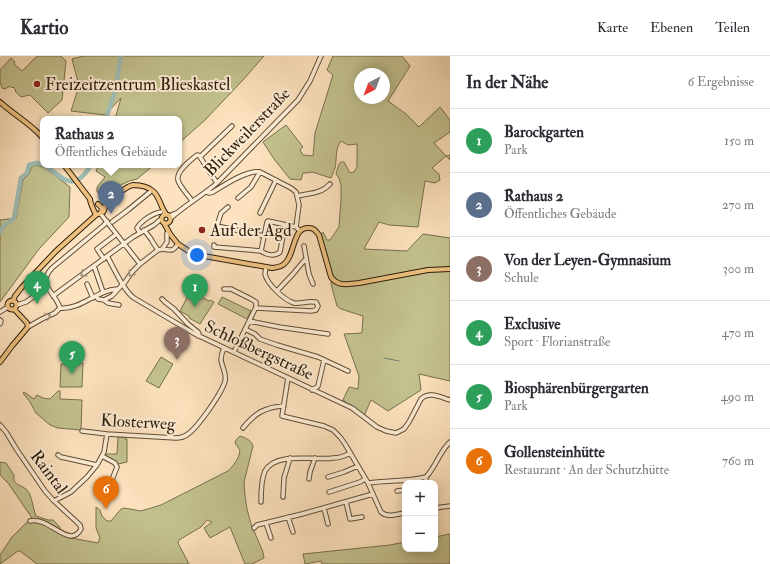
<!DOCTYPE html>
<html lang="de">
<head>
<meta charset="utf-8">
<style>
  :root { --surface:#fff; --page:#f2f2f3; --text:#2b2b33; --muted:#7c7c81; --line:#e1e1e2; --accent:#8f2418 }
  body { margin:0; font-family:"IM FELL Double Pica",serif; background:var(--page); color:var(--text) }
  .controls { position:absolute; right:12px; bottom:12px; display:grid; overflow:hidden; border-radius:8px; box-shadow:0 2px 10px #0003 }
  .controls button { width:36px; height:36px; display:grid; place-items:center; padding:0; border:0; border-bottom:1px solid var(--line); background:var(--surface); color:var(--text); font:20px sans-serif }
  .compass { position:absolute; left:354px; top:12px; width:36px; height:36px; border-radius:50%; background:var(--surface); box-shadow:0 2px 10px #0003; rotate:221deg }
  .you { position:absolute; left:197px; top:199px; width:14px; height:14px; margin:-10px; border:3px solid #fff; border-radius:50%; background:#1a73e8; box-shadow:0 0 0 6px #1a73e833 }
  .badge { display:grid; place-items:center; width:26px; height:26px; border-radius:50%; background:var(--accent); color:#fff; font-size:13px; font-weight:700 }
  .pin { position:absolute; translate:-50% -33px; filter:drop-shadow(0 1px 2px #0008) }
  .pin::after { content:''; position:absolute; top:21px; width:14px; height:12px; background:inherit; clip-path:polygon(0 0,100% 0,50% 100%) }
  .popup { position:absolute; left:40px; top:60px; width:142px; height:52px; box-sizing:border-box; display:grid; place-content:center; border-radius:8px; background:var(--surface); filter:drop-shadow(0 1px 3px #0005); font-size:13px; white-space:nowrap; color:var(--muted) }
  .popup b { font-size:15px; color:var(--text) }
  .popup::after { content:''; position:absolute; left:50%; top:100%; margin-left:-8px; border:8px solid transparent; border-top-color:var(--surface) }
  .list { margin:0; padding:0; list-style:none }
  h2 { display:flex; justify-content:space-between; align-items:center; height:52px; margin:0; padding:0 16px; font-size:17px }
  h2 small { font-size:13px; font-weight:400; color:var(--muted) }
  .list li { display:grid; grid-template-columns:26px 1fr auto; gap:12px; align-items:center; box-sizing:border-box; height:64px; padding:0 16px; border-top:1px solid var(--line) }
  .list b { display:block; font-size:15px; white-space:nowrap }
  .list p { margin:0; font-size:13px; white-space:nowrap; color:var(--muted) }
  .list em { font-size:13px; font-style:normal; color:var(--muted) }
  .map { position:relative; flex:none; width:450px; height:508px; overflow:hidden }
  header { display:flex; align-items:center; gap:24px; box-sizing:border-box; height:56px; padding:0 20px; background:var(--surface); border-bottom:1px solid var(--line) }
  header strong { font-size:19px }
  nav { display:flex; gap:22px; margin-inline-start:auto; font-size:14px }
  main { display:flex }
  aside { flex:1; background:var(--surface) }
  .map>svg:first-child { display:block }
</style>
</head>
<body>
<header>
<strong>Kartio</strong>
<nav><a>Karte</a><a>Ebenen</a><a>Teilen</a></nav>
</header>
<main>
<div class="map">
<svg width="450" height="508" viewBox="0 0 450 508">
  <rect width="100%" height="100%" fill="#fce2be"/>
  <filter id="stains"><feTurbulence type="fractalNoise" baseFrequency=".005" numOctaves="4"/><feColorMatrix values="0 0 0 0 .2 0 0 0 0 .09 0 0 0 0 .02 0 0 0 .5 -.17"/></filter>
  <radialGradient id="worn" r=".72"><stop offset=".6" stop-color="#630" stop-opacity="0"/><stop offset="1" stop-color="#630" stop-opacity=".3"/></radialGradient>
  <path fill="#c3c28f" stroke="#78704d" fill-rule="evenodd" d="M37 0H61L66 5 62 44 48 57 30 39 21 41 15 35 16 34 13 31 12 32 10 30 5 33 2 32 0 26V14L11 2 15 6 14 8 22 15Z
    M83 0H264L242 25 204 65 179 87V63H115L121 42 105 59 71 55 79 30 72 3Z
    M333 0H402L410 10 388 45 406 58 419 71 440 51 450 64V76L434 87 446 100 450 99V104L446 100 432 112 439 118 440 124 435 127 425 125 418 171 389 169 379 166 364 193 407 195 423 178 450 182V325L419 318 421 334 388 355 371 344 364 360 343 344 349 331 358 333 359 320 344 278 362 277 363 260 341 253 337 250 331 228 332 221 320 179 323 176 327 184H330L339 171 341 143V129L339 122 336 118 339 108 341 106H344L350 117 354 116 357 111V88L348 89 341 85C335 92 337 103 335 112 334 115 332 119 331 122L312 116 307 117H303L301 124 290 123 274 103 263 86 286 69 303 91 300 94 303 99 313 100 315 77 333 19 327 14ZM360 18H384V42H360Z
    M35 109 44 111 70 131 69 161 39 193 0 246V164L16 162 23 124 29 118 31 112Z
    M99 109H154L137 123 129 125 119 130 108 138 100 137 97 136V131L105 121 96 115Z
    M191 234 192 235V236L209 245 210 244 214 246 200 268 189 262V260L180 255Z
    M222 241 251 255 247 263 218 248Z
    M161 301 173 308 159 332 146 325Z
    M83 307 82 331H60L61 308Z
    M58 335H60V343L82 344 81 374 58 372 50 369 36 357 30 346 23 337 24 336 34 343 37 339 43 342 50 343Z
    M240 380C246 382 251 384 253 390L244 426 245 440 247 453 251 468 263 496 264 502 252 508H245L230 471 210 482 204 472 212 466 207 464 201 471 179 484 178 487 189 508H37L20 495H18L0 508V499L12 481 24 469 32 462 8 427 0 419V406L6 407 14 419C12 430 21 428 27 434 32 439 33 453 36 460L48 464H53L59 470 63 478 71 482 98 487 100 482 96 472V451L100 454 102 460 107 465H111L121 453 124 452 141 455 161 449 228 415C234 409 239 403 240 394L235 387 236 384Z
    M118 381H125V383H127V406L118 408 105 400V398H117Z
    M450 478V508H322L321 505 305 508 303 498 390 489 405 486V493H435V481Z"/>
  <g fill="none" stroke-linecap="round" stroke-linejoin="round">
    <path stroke="#717d71" stroke-width="1" d="M384 302 399 305"/>
    <path stroke="#9fbdb5" stroke-width="4.5" d="M106 63 115 35 121 0
      M45 109C65 124 74 137 91 109
      M0 176 3 171 14 162 21 122 27 117 29 109 36 107 43 108"/>
    <g stroke="#604e38" stroke-width="5.5">
      <path id="minor" d="M217 127 200 101 201 100 232 70
        M206 136 210 137 213 136C224 129 248 113 260 116L291 132 296 136 297 140 299 149 296 171 300 175
        M297 140C310 137 321 138 330 128
        M238 142 251 131 260 116
        M192 145C189 140 179 130 178 124 176 115 191 104 197 99L201 100
        M228 151 221 157 217 170 264 180
        M100 157 140 208
        M260 157 276 124
        M169 160 176 157
        M171 162C185 149 202 140 217 127L298 44 310 25 321 0
        M112 166 128 154 150 136
        M144 174 151 183
        M140 177 137 172C141 165 153 157 161 156
        M152 185 158 194
        M214 189V191L261 195C266 199 275 201 280 196L285 169
        M304 190 309 218 313 228
        M162 193 167 186V177
        M261 195 267 166 268 165 296 171
        M107 200C114 212 123 234 134 242L195 278 352 352 377 371 386 375 396 377 404 373 409 366 421 343C429 335 440 341 450 344
        M104 203 97 193 114 180
        M94 210 103 236
        M87 228 93 242
        M123 229 132 216 140 208 158 194C169 191 171 199 178 188
        M224 233H231L251 243 256 246V252
        M277 235 293 218 303 206 306 203
        M53 240 133 181 154 169 161 163
        M96 240 98 243 104 244 108 247 119 249
        M162 243 165 246 174 253 188 268 198 276 199 278 198 280
        M104 244 112 240 121 230
        M17 249 26 246 47 231
        M60 252C56 237 36 229 52 212L104 169 107 165
        M60 252C81 254 97 234 117 233
        M256 252 311 255 316 254 318 250 316 246H314C307 245 301 248 294 247 284 244 267 228 265 218 265 216 266 212 266 211
        M0 256 8 251
        M0 264 1 265 0 268
        M249 265 279 271 328 278
        M28 271 42 263 55 257 60 252
        M245 273 255 278 260 283 277 289 318 301 348 315
        M234 296 255 253 256 252
        M288 322 282 360 324 370 333 374 340 381 345 388 368 427 381 456C387 462 397 458 405 457
        M312 334 317 331 318 330 324 304
        M0 369 6 376 17 394 45 435 54 445 80 469 81 473C70 494 49 460 30 465
        M243 372C255 357 265 351 284 350
        M82 375 107 378 176 382C181 382 184 381 188 378 198 371 222 337 225 325 227 318 222 311 221 304 221 300 222 296 224 292
        M58 399 61 401 97 409
        M102 400 115 407 117 411 108 434
        M328 421 344 416 358 410
        M426 421V427
        M309 423 310 416 315 402
        M368 427C387 424 407 426 426 421 436 411 439 396 450 386
        M397 435 405 434
        M329 436 360 426 365 423
        M283 441 284 422 290 402
        M54 445 71 436 87 421 97 409 104 396 107 378
        M261 446C261 437 261 424 265 415 276 395 314 405 333 402 339 402 345 400 350 397
        M346 446 350 463 362 461
        M324 452 328 468
        M435 452 450 450
        M288 461 293 476
        M266 467 271 482
        M254 472 257 469 261 468 302 458 373 438"/>
    </g>
    <g stroke="#2c1d0b" stroke-width="6">
      <path id="major" d="M0 46C14 59 30 67 43 82
        M64 109 90 143C90 146 95 157 96 159
        M103 156C104 156 105 151 105 150 109 145 126 130 133 129 140 129 149 131 154 136 160 142 161 152 166 158
        M161.5 163a4.5 4.5 0 1 1 9 0a4.5 4.5 0 1 1-9 0Z
        M164 167 170 178 178 188 190 196 204 200 272 212C278 211 282 211 286 206 295 197 293 170 309 172 314 172 316 175 319 179L331 221C338 231 348 228 359 227L428 214 450 213
        M7.5 249a4.5 4.5 0 1 1 9 0a4.5 4.5 0 1 1-9 0Z
        M13 245 15 240 22 231 56 195 96 159 101 157 102 152 98 148
        M0 306 12 290 28 271 27 267 14 253"/>
    </g>
    <use href="#minor" stroke="#fdecd5" stroke-width="3.5"/>
    <use href="#major" stroke="#eec17f" stroke-width="4"/>
  </g>
  <defs><path id="oneway-chevron" d="M-2-3.5L2.5 0L-2 3.5" fill="none" stroke-width="1.6" stroke-linecap="round" stroke-linejoin="round"/></defs>
  <g stroke="#9f8f7a">
    <use href="#oneway-chevron" transform="translate(83 218) rotate(144)"/>
    <use href="#oneway-chevron" transform="translate(131 218) rotate(127)"/>
    <use href="#oneway-chevron" transform="translate(48 260) rotate(-25)"/>
  </g>
  <g fill="#8f2418" stroke="#fdecd5" stroke-width="1.5">
    <circle cx="37" cy="28" r="4"/>
    <circle cx="202" cy="174" r="4"/>
  </g>
  <g text-anchor="middle" dominant-baseline="central" stroke-width="4" stroke-linejoin="round" paint-order="stroke">
    <g font-size="17" fill="#2c1d0b" stroke="#fdecd5" text-anchor="start">
      <text x="45" y="28">Freizeitzentrum Blieskastel</text>
      <text x="210" y="174">Auf der Agd</text>
    </g>
    <g font-size="17" fill="#2c1d0b" stroke="#fdecd5">
      <text transform="translate(247 76) rotate(-46)">Blickweilerstraße</text>
      <text transform="translate(259 294) rotate(25)">Schloßbergstraße</text>
      <text transform="translate(138 366) rotate(3)">Klosterweg</text>
      <text transform="translate(49 416) rotate(53)">Raintal</text>
    </g>
  </g>
  <rect width="100%" height="100%" filter="url(#stains)"/>
  <rect width="100%" height="100%" fill="url(#worn)"/>
</svg>
<div class="controls">
<button>+</button>
<button>−</button>
</div>
<svg class="compass" viewBox="-18 -18 36 36"><path d="M0-13l5 13h-10z" fill="#e53935"/><path d="M0 13l5-13h-10z" fill="#7c7c81"/></svg>
<div class="you"></div>
<div class="pin badge" style="left:195px;top:251px;background:#2e9e5b">1</div>
<div class="pin badge" style="left:111px;top:158px;background:#5c6f8a">2</div>
<div class="popup"><b>Rathaus 2</b>Öffentliches Gebäude</div>
<div class="pin badge" style="left:177px;top:304px;background:#8d6e63">3</div>
<div class="pin badge" style="left:37px;top:248px;background:#2e9e5b">4</div>
<div class="pin badge" style="left:72px;top:318px;background:#2e9e5b">5</div>
<div class="pin badge" style="left:106px;top:453px;background:#e8710a">6</div>
</div>
<aside>
<h2>In der Nähe<small>6 Ergebnisse</small></h2>
<ul class="list">
<li><span class="badge" style="background:#2e9e5b">1</span><div><b>Barockgarten</b><p>Park</p></div><em>150 m</em></li>
<li><span class="badge" style="background:#5c6f8a">2</span><div><b>Rathaus 2</b><p>Öffentliches Gebäude</p></div><em>270 m</em></li>
<li><span class="badge" style="background:#8d6e63">3</span><div><b>Von der Leyen-Gymnasium</b><p>Schule</p></div><em>300 m</em></li>
<li><span class="badge" style="background:#2e9e5b">4</span><div><b>Exclusive</b><p>Sport · Florianstraße</p></div><em>470 m</em></li>
<li><span class="badge" style="background:#2e9e5b">5</span><div><b>Biosphärenbürgergarten</b><p>Park</p></div><em>490 m</em></li>
<li><span class="badge" style="background:#e8710a">6</span><div><b>Gollensteinhütte</b><p>Restaurant · An der Schutzhütte</p></div><em>760 m</em></li>
</ul>
</aside>
</main>
</body>
</html>
